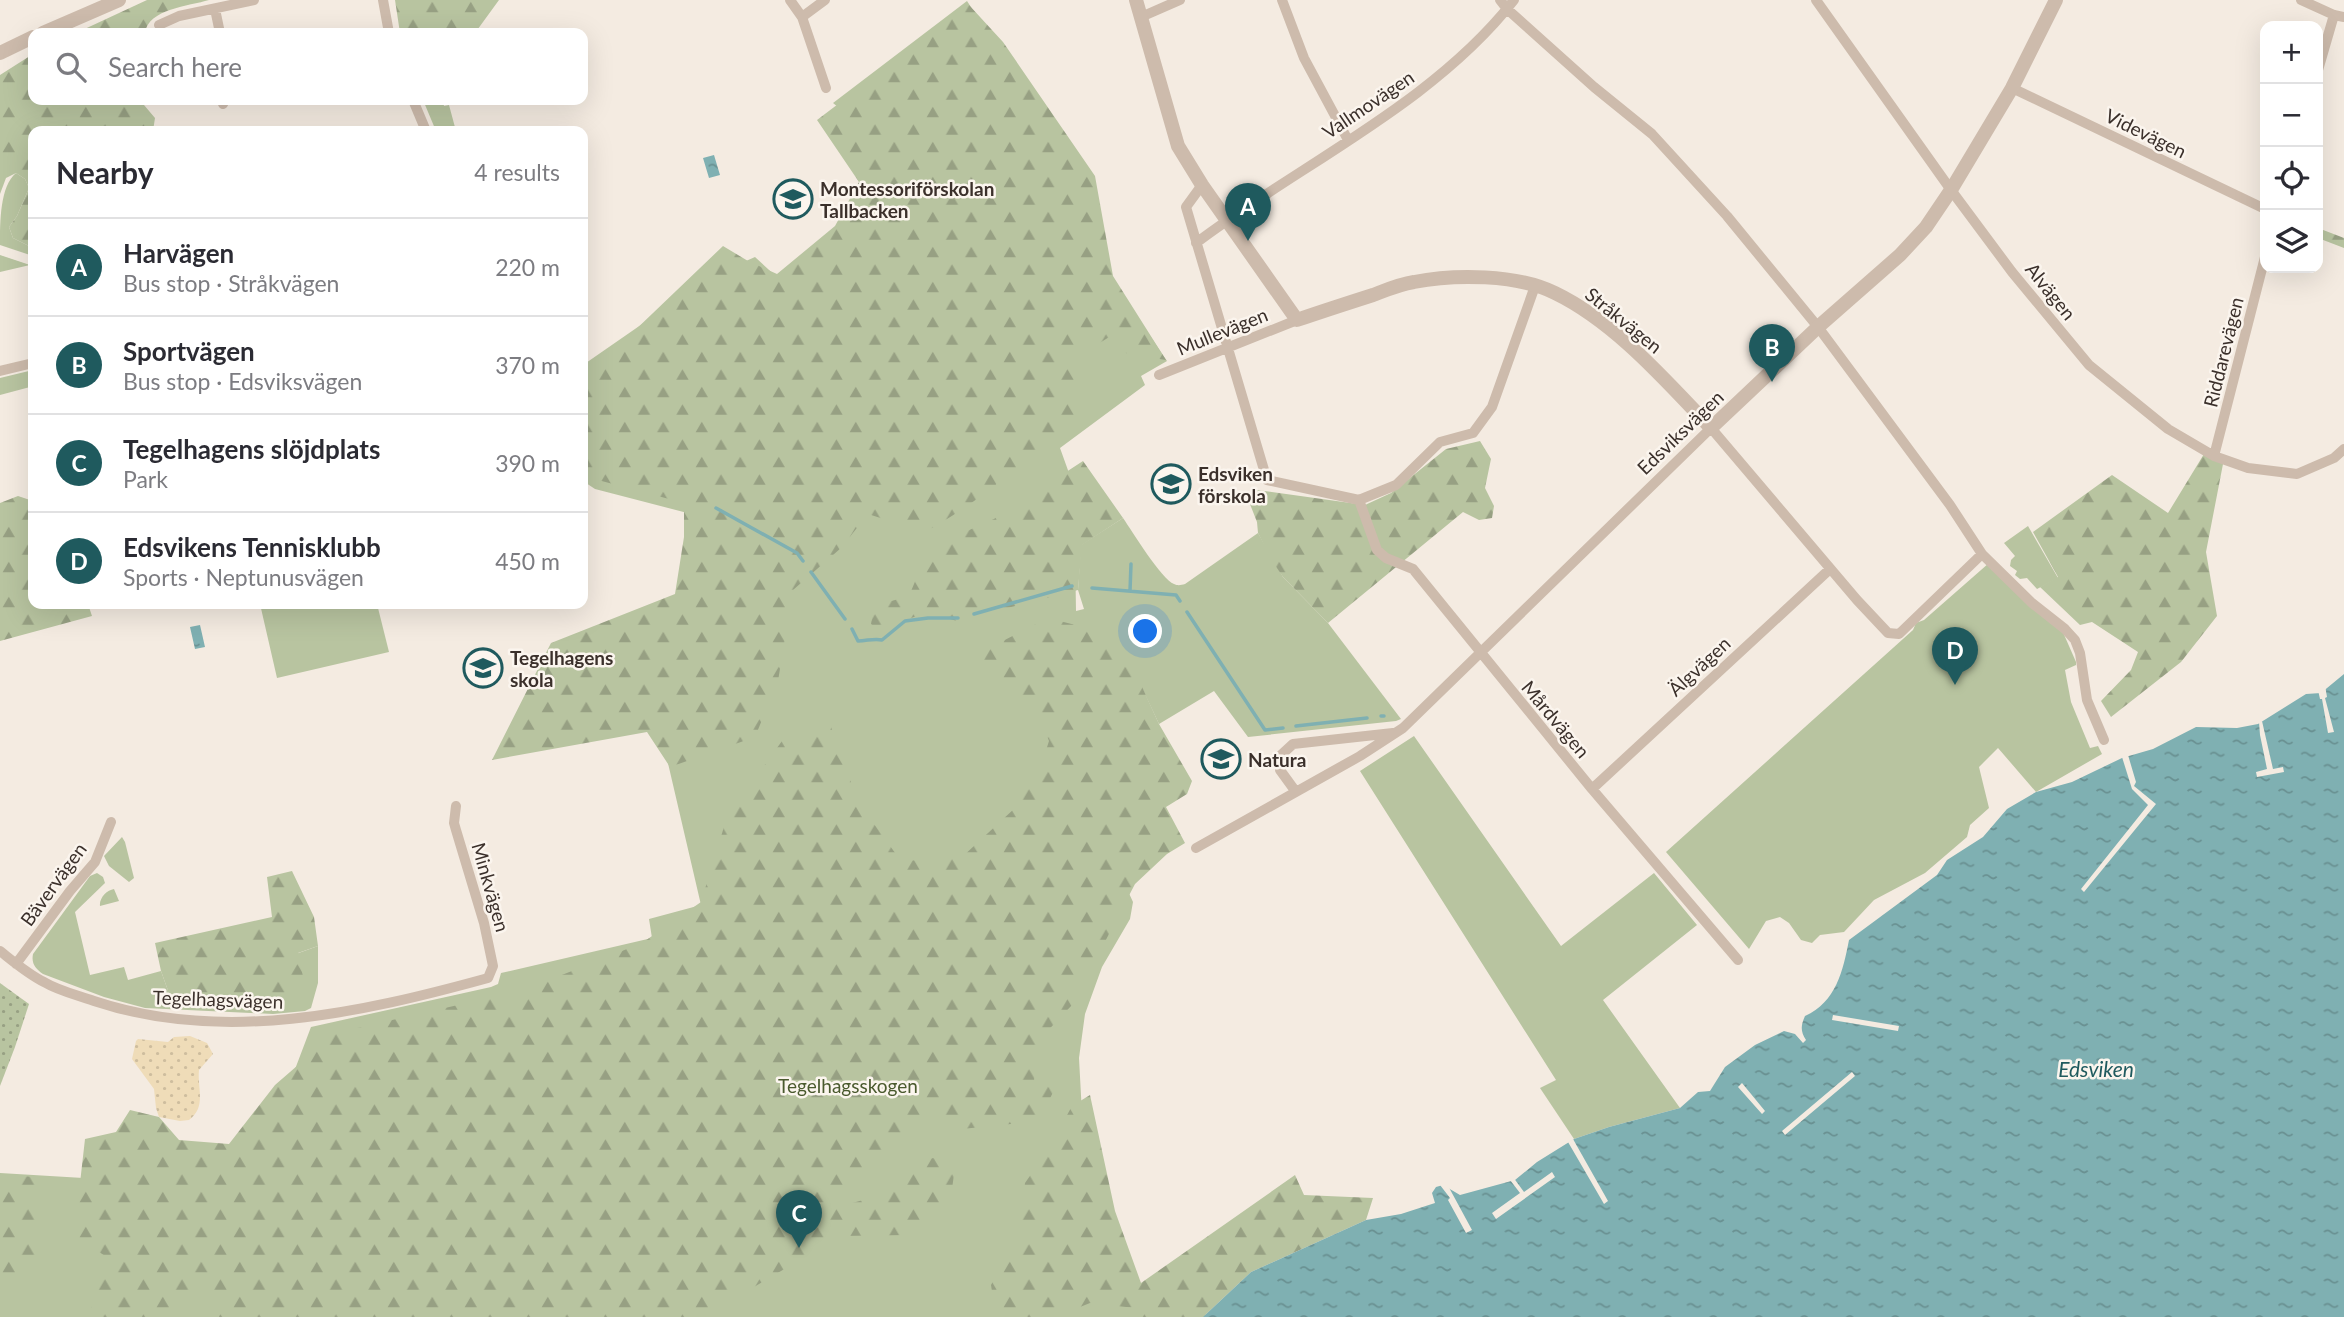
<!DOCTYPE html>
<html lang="en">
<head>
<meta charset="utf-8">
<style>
  :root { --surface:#fff; --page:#f7f7f7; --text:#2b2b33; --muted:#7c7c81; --line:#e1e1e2; --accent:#1f5a5e }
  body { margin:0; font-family:Lato,sans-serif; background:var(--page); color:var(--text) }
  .controls { position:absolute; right:21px; top:21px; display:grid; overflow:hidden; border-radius:14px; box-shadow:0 7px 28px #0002 }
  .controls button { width:63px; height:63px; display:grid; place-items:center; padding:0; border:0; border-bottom:2px solid var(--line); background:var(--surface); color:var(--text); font:35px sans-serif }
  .you { position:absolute; left:1146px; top:632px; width:24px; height:24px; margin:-18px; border:5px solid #fff; border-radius:50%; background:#1a73e8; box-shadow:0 0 0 10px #1a73e833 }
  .badge { display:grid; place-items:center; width:46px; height:46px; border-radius:50%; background:var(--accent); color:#fff; font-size:23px; font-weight:700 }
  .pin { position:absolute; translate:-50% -58px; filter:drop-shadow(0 2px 4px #0008) }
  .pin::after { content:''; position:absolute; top:37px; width:24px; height:21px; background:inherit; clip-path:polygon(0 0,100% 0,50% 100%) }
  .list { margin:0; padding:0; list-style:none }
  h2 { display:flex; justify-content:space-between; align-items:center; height:91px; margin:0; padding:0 28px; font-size:30px }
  h2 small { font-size:23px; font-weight:400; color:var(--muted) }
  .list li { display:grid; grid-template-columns:46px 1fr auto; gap:21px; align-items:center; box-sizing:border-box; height:98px; padding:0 28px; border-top:2px solid var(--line) }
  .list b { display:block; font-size:26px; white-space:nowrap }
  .list p { margin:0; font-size:23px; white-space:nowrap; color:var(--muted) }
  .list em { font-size:23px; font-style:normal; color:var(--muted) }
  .icon { flex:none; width:38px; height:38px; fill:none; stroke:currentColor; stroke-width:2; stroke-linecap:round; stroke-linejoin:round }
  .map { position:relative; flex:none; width:2344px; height:1317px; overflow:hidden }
  .search { position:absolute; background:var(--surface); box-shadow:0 7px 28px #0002; left:28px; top:28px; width:560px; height:77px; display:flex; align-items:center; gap:18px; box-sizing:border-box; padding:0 24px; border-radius:14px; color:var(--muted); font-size:26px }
  .panel { position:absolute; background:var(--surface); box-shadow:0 7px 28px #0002; left:28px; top:126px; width:560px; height:483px; border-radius:14px }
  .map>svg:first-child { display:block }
</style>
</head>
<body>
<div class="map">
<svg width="2344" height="1317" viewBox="0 0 2344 1317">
  <defs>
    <pattern id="forest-firs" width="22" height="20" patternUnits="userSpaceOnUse" patternTransform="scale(1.75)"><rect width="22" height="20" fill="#b8c4a0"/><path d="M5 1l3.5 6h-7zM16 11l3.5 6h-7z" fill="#97a083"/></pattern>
    <pattern id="sand-dots" width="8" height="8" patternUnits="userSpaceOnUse" patternTransform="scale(1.75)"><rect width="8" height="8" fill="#efdcb8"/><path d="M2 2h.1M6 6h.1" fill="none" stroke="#cebd9e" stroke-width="1.8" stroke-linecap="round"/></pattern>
    <pattern id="garden-dots" width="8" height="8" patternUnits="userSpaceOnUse" patternTransform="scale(1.75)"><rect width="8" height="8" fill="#b8c4a0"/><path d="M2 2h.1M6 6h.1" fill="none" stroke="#97a083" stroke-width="1.8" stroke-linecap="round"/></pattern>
    <pattern id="water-ripples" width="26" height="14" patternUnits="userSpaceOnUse" patternTransform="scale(1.75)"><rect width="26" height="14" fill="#7fb0b2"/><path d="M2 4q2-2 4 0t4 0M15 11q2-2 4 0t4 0" fill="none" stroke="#699091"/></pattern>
  </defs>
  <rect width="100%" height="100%" fill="#f4ebe1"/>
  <path fill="#b8c4a0" d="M967 1 1095 196 1069 216 1167 361 1141 376 1145 385 1060 448 1074 487 1076 611 1084 609 1078 590 1081 545 1123 518C1132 531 1162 580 1174 584 1178 586 1181 585 1185 584L1258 533 1283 577 1328 623 1401 719 1396 721 1248 737 1214 691 1159 724 1143 690 1127 889 1133 902 1130 919 1102 967 1085 1014 1079 1058 1082 1114 1133 1302 1219 1317H0V1173L250 1188 311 1027 491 987 498 984 501 973 652 938 649 919 701 905 657 716 726 523 595 489 583 481V365L710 277 755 257 781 281 872 244 896 154 833 103Z
    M423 100H443L444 106 449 105 456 131H436Z
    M16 173 25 179 29 188 17 216 9 227 13 238 33 248V256L0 245C0 222 0 186 16 173Z
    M0 255 30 265 0 272Z
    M33 370V397L30 387 0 395V378Z
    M2028 526 2058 578 2037 589 2027 578 2020 579 2015 575 2017 571 2010 566 2011 560 2015 556 2004 543Z
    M1989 563 2062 630 2076 662V665L2065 670 2071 702 2090 748 2098 746 2102 754 2036 792 1998 748 1979 767 1989 808 1970 825 1967 837 1925 873 1874 900 1844 932 1820 935 1812 943 1801 940 1789 923 1780 917 1766 921 1749 949 1666 852 1913 630 1916 623 1924 620Z
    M260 604H377L389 652 277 678Z
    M1414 736 1561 946 1654 873 1697 925 1603 1000 1680 1108 1609 1127 1574 1139 1540 1088 1556 1080 1360 771Z
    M122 837 125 842 134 878 129 882 109 866 104 856Z
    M97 873 103 877 105 883 75 912 90 975 124 967 128 980 161 971 171 999 318 946V983L311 1008 305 1011 273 1014 145 1008 104 997 43 974C36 969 31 964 33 954L90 876Z
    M114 889 119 901 100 906C99 898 107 890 114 889Z"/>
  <path fill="url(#forest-firs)" d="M147 0H209C189 6 148 9 145 33H76Z
    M395 0H499L475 33H400Z
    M969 5 1003 42 1095 176 1113 276 1166 360 1127 354 1114 334 1074 359 1075 416C1024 463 971 511 908 540L893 522 868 514 841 548 793 590 778 681 755 737 670 767 647 732 492 760 551 643 675 594 684 537V503L583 476V380L723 246 748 261 777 274 835 226 859 182 817 120Z
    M33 54V100H125L144 105 155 118 153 131H33V248L13 238 9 227 17 216 29 188 25 179 16 173 6 178 0 194V75Z
    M2318 228 2344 238V248L2318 238Z
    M1480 441 1491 459 1485 488 1494 506 1492 518 1479 520 1463 512 1328 623 1283 577 1271 559 1258 533 1257 522 1246 494 1257 490 1365 505 1391 493 1446 449Z
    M2204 454 2223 464 2206 552 2217 616 2181 662 2111 717 2101 701 2131 670 2138 652 2092 622 2080 625 2040 587 2058 577 2033 532 2112 475 2168 513Z
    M1083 461 1123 518 1082 545 1078 590 957 621 926 612 880 631 871 624 874 606 909 596 929 548 994 519Z
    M18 496 33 501V604H88L92 616 0 641V503Z
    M1048 618 1095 630 1138 678 1159 724 1192 781 1187 794 1166 807 1185 843 1167 854 1135 884 1072 1005 1037 1042 1034 1082 1056 1086 1039 1121 952 1130 934 1119 897 1143 842 1188 845 1205 885 1194 927 1158 956 1159 949 1212 906 1235 840 1236 749 1290 714 1292 711 1317H219L211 1283 156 1317H88L110 1259 74 1236 85 1139 116 1132 130 1110 159 1117 179 1140 229 1144 275 1085 335 1033 480 1000 507 997 642 943 701 902 727 817 782 741 830 724 858 802 901 861 961 858 1015 808 1040 769 1049 741 1042 723 1020 714 977 651 981 652Z
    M292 871 314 917 318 946 298 953 304 981 281 1000 171 999 161 971 155 943 272 917 267 877Z
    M1090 1095 1115 1211 1141 1283 1295 1175 1304 1195 1373 1198 1366 1220 1251 1272 1203 1317H1138L1135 1308 1090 1303 1055 1317H996L991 1285 1019 1234 1025 1183 1048 1150 1072 1106Z
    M0 1175 36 1177 38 1264 0 1294Z"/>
  <path fill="url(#sand-dots)" d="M190 1036 207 1043 213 1054 199 1070C197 1088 207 1107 189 1120L180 1121 159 1117 156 1108 154 1089 132 1059 136 1041 138 1039 168 1042 174 1037Z"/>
  <path fill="url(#garden-dots)" d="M0 983 29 1004 15 1047 0 1086Z"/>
  <path fill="url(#water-ripples)" d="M714 155 720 175 709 178 703 158Z
    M200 625 205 647 195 649 190 627Z
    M2344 674V1317H1203L1251 1272 1366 1220 1401 1214 1435 1203 1432 1193 1436 1187 1443 1185 1460 1195 1515 1180 1537 1162 1574 1139 1609 1127 1680 1108 1698 1092 1710 1091 1725 1067 1755 1045 1784 1031 1795 1034 1803 1043 1806 1040C1800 1031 1801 1025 1805 1016 1836 1002 1843 971 1849 940L1937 875 1947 860 1983 837 2007 809 2036 792 2072 782 2122 758 2153 749 2196 727 2237 728 2258 724 2306 694 2321 693Z"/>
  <path fill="#f4ebe1" d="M2325 685 2327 697 2325 698 2334 732 2328 733 2322 699H2320L2318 690Z
    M2262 721 2273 769 2283 767 2284 772 2257 777 2256 772 2267 769 2260 735 2259 722Z
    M2128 755 2136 782 2134 786 2156 804 2084 892 2081 889 2148 805 2132 789 2122 757Z
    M1833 1015 1899 1026 1898 1031 1832 1020Z
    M1852 1072 1855 1076 1785 1135 1782 1131Z
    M1742 1083 1765 1111 1762 1114 1738 1087Z
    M1573 1139 1608 1201 1604 1204 1568 1142Z
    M1552 1172 1555 1177 1496 1219 1492 1213 1520 1193 1510 1180 1513 1177 1524 1192Z
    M1446 1182 1472 1230 1466 1233 1448 1200 1450 1198 1440 1185Z"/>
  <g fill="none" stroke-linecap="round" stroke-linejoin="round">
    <path stroke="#7fb0b2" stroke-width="3.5" d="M716 508 797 553 803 561
      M811 572 845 619
      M1092 588 1176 595 1180 601
      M1130 591 1131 564
      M1187 612 1265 730 1283 728
      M974 614 1072 586
      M852 629 858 641C867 641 874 638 882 640L905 621 928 618H958
      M1381 716H1384
      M1296 726 1367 718"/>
    <path stroke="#cdbbac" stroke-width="10" d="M383 0 389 33
      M790 0 802 17 826 88
      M1282 0 1304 58 1348 140
      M1500 0 1507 9 1594 87 1652 134 1727 216 1818 327 1950 505 1982 554 2032 603 2065 629 2075 640 2080 653 2087 700 2104 740
      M1816 0 1951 190 2012 272 2089 365 2168 429 2214 456 2248 468 2297 474 2334 458 2344 449
      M2301 0 2334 15 2344 17
      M215 9 220 33
      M802 17 825 0
      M1141 17 1180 0
      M159 25 179 16 254 0
      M2318 70 2334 15
      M2012 88 2265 209
      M413 100 426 131
      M223 104 225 100
      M1202 185 1186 207 1267 480 1359 500 1396 485 1440 442 1473 433 1492 407 1535 286
      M1196 243C1300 164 1433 104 1514 0
      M0 371 33 363
      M1159 375 1297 320
      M2214 456 2265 257
      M1359 500 1377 550 1386 558 1413 569 1592 789 1738 960
      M1592 789 1830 569
      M1296 792 1280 770V756L1293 744 1393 733
      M1196 848 1360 756 1403 728 1711 428 1857 600 1888 633 1899 634 1982 554
      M0 951C14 962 28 974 44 982 59 991 77 995 94 1001 223 1044 361 1013 488 978L493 966 484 923 456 830 454 823 456 806
      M16 964 70 891 95 862 111 822"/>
    <path stroke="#cdbbac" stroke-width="14" d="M1136 0 1178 146 1202 185 1297 320C1323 311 1348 303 1373 295 1386 290 1400 284 1414 282 1454 274 1517 274 1555 293 1615 322 1666 381 1711 428L1818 327 1900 255 1926 227 1951 190 2012 88 2056 0
      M43 33 119 0
      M0 53 33 37"/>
  </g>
  <defs>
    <g id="school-ring" transform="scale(2.0125)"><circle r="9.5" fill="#fbf5ee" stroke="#1f5a5e" stroke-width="1.5"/><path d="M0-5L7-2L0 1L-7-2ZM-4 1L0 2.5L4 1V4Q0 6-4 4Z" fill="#1f5a5e"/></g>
  </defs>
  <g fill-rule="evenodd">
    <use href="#school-ring" x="793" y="199"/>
    <use href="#school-ring" x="1171" y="484"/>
    <use href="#school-ring" x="483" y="668"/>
    <use href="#school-ring" x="1221" y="759"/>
  </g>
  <g text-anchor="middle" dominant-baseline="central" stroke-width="5" stroke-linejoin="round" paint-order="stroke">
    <g font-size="19" fill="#3b302b" stroke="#fbf5ee">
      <text transform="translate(1368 104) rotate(-34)">Vallmovägen</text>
      <text transform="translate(2146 133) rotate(26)">Videvägen</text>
      <text transform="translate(2051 291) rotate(51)">Alvägen</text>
      <text transform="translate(1624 320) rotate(39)">Stråkvägen</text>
      <text transform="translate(1222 331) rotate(-22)">Mullevägen</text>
      <text transform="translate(2223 352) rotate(-76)">Riddarevägen</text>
      <text transform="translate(1680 432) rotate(-44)">Edsviksvägen</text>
      <text transform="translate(1699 666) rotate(-43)">Älgvägen</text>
      <text transform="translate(1556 719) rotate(50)">Mårdvägen</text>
      <text transform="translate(53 884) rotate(-54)">Bävervägen</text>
      <text transform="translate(491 887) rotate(74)">Minkvägen</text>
      <text transform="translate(218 999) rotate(2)">Tegelhagsvägen</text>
    </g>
    <g font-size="19" font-weight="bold" fill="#3b302b" stroke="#fbf5ee" text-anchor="start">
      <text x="820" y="188">Montessoriförskolan<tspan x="820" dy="22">Tallbacken</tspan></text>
      <text x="1198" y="473">Edsviken<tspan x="1198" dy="22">förskola</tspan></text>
      <text x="510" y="657">Tegelhagens<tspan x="510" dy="22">skola</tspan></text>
      <text x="1248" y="759">Natura</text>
    </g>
    <g font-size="19" fill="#4a5a2e" stroke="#fbf5ee">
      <text x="848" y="1085">Tegelhagsskogen</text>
    </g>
    <g font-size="21" font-style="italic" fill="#1f5a5e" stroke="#fbf5ee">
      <text x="2096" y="1068">Edsviken</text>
    </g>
  </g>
</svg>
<div class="controls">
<button>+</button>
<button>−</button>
<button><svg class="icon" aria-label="locate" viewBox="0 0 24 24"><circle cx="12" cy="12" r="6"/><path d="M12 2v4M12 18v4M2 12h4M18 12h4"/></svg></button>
<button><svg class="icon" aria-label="layers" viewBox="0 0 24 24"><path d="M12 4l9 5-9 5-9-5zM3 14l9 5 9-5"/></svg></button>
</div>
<div class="you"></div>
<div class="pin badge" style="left:1248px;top:241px">A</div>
<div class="pin badge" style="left:1772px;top:382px">B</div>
<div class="pin badge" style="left:799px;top:1248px">C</div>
<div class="pin badge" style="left:1955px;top:685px">D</div>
<div class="search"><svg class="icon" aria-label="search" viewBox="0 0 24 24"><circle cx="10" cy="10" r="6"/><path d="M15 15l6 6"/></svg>Search here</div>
<section class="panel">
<h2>Nearby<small>4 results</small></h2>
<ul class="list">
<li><span class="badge">A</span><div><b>Harvägen</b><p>Bus stop · Stråkvägen</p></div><em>220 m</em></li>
<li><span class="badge">B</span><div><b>Sportvägen</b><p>Bus stop · Edsviksvägen</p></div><em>370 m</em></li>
<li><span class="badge">C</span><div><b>Tegelhagens slöjdplats</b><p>Park</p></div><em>390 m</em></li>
<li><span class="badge">D</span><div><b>Edsvikens Tennisklubb</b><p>Sports · Neptunusvägen</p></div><em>450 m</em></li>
</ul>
</section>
</div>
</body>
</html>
